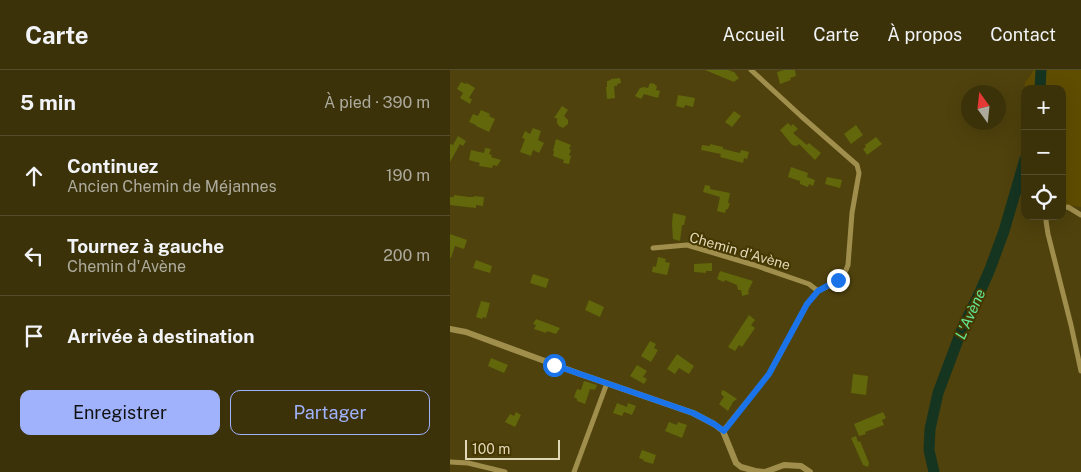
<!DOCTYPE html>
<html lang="fr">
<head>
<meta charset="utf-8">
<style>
  :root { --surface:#3b320a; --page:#463e18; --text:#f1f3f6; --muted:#acaa9c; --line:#544d2b; --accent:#a1b2fd }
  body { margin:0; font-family:"Public Sans",sans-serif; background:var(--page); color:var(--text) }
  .controls { position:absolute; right:15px; top:15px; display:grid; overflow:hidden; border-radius:10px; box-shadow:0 5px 20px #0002 }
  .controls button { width:45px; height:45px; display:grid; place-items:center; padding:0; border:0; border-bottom:1px solid var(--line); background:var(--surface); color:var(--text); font:25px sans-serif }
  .compass { position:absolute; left:511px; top:15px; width:45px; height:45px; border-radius:50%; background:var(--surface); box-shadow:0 5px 20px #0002; rotate:345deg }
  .scale { position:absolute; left:15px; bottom:12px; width:95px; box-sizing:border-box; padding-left:5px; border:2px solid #e0d7b6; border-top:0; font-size:14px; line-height:18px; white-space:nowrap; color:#e0d7b6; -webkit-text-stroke:4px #453700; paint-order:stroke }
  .stop { position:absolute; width:15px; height:15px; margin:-11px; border:4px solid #1a73e8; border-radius:50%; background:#fff }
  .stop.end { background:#1a73e8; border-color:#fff; box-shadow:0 1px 5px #0008 }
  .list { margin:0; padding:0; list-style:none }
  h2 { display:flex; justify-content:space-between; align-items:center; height:65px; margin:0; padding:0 20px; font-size:21px }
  h2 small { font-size:16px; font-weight:400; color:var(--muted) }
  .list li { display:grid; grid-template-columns:32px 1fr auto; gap:15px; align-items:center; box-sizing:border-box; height:80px; padding:0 20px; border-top:1px solid var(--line) }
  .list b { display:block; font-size:19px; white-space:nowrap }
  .list p { margin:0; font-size:16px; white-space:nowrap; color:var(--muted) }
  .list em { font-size:16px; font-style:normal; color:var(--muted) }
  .actions { display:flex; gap:10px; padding:15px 20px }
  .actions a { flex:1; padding:11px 0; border:1px solid var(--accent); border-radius:10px; text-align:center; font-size:18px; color:var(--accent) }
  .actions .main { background:var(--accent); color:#111 }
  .icon { flex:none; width:28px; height:28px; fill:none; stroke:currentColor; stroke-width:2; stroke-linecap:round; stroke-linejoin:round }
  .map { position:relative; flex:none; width:631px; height:402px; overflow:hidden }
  header { display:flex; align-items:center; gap:30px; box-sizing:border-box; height:70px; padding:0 25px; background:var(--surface); border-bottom:1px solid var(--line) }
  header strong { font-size:24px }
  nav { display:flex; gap:28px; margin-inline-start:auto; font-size:18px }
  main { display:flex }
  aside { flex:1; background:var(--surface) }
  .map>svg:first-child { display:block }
</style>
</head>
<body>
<header>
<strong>Carte</strong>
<nav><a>Accueil</a><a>Carte</a><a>À propos</a><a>Contact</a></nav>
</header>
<main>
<aside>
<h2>5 min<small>À pied · 390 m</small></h2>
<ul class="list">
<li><svg class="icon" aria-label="ahead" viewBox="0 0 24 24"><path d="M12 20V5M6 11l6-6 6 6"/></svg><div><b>Continuez</b><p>Ancien Chemin de Méjannes</p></div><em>190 m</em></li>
<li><svg class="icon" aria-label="left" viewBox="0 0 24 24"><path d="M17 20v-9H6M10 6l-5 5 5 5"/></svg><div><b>Tournez à gauche</b><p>Chemin d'Avène</p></div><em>200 m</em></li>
<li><svg class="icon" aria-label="arrive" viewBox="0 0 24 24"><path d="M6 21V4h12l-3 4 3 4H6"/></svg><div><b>Arrivée à destination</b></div></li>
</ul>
<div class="actions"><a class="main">Enregistrer</a><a>Partager</a></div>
</aside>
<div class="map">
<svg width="631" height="402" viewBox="0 0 631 402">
  <rect width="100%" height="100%" fill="#4f420d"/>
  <path fill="#5f4d00" d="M584 0H631V137L612 135V19H575V13Z"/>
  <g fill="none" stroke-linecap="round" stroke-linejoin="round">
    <path stroke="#153521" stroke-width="11" d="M590 19 591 0
      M484 402 479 380 480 359 488 323 512 259 530 222 540 199 554 161 575 89"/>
  </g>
  <path fill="#61670a" d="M255 0H278L284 2 289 8 284 12Z
    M334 0H345L346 6 340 8 341 10 330 14 327 2Z
    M170 8 171 13 167 14V16H164L165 28 157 29 156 17H157V11L161 10V9Z
    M11 12 16 14 17 13 25 18 19 28 22 29 20 34 10 28 13 23 7 19Z
    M200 13 205 14V15L207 16 206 20 210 21 208 28 194 24 191 29 185 26 190 18 194 17 198 18Z
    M228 25 245 28 243 37 235 35 234 38 226 36Z
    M112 36 118 40 114 46 118 50V54L113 58 109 56 107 53V48H104Z
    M31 40 40 44 39 46 45 49 39 62 26 56V53V55L19 52 23 44 28 46Z
    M284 41 291 46 282 57 275 52Z
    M338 53 341 56 343 54 348 59 343 63 357 75 359 73 371 83 365 90 349 74 347 76 342 75 330 60Z
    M406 55 413 65 401 74 394 64Z
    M83 58 91 61 88 70 94 73 89 83 83 80 81 86 70 82 75 69 72 68 75 61 80 64Z
    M8 66 16 71 13 76 10 74 0 92V74L3 75Z
    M426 67 432 74 417 85 413 79 416 77 415 75Z
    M106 69 121 75 119 79 121 80 119 85 121 86 119 94 113 93 114 90 103 86 104 81H103Z
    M260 74 273 77V79L290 83 291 80 299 82 297 89 294 88 293 93 270 87 271 84 251 80 252 75 260 76Z
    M35 78 41 79 39 84 42 85 41 87 51 90 47 96 43 95 42 98 29 96 30 93 19 90 21 80 34 83Z
    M341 97 358 103 357 107 365 110 363 116 359 114 358 117 350 114V111L338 107Z
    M377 107 392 110 390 118 375 114Z
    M255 115 260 116V119L280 123 278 133H280L278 139H276L275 143 267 141 270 127 253 122Z
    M4 125 19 127H24V126L34 127 33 136 26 135V138L0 135V127H4Z
    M223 143 236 146 234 155H232L230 171 223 169 222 154Z
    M0 164 17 170 14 179 5 176 1 188H0Z
    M208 187 216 189 215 192 220 193 217 205 202 202 203 196 206 197Z
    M26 190 42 196 40 203 23 198Z
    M262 193V201H256V203L244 202V194Z
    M270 201 303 211 298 221 299 224 292 226 291 220H288L287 215 275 210 274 212 267 209Z
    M83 204 99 209 96 218 80 213Z
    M139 230 154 237 150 247 135 240Z
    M31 231 40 233 36 248 33 247 32 249 26 247Z
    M299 245 305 250 301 255 305 258 292 277 289 275 285 281 278 277Z
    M86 249 110 258 106 264 97 261 96 263 84 259 86 255 83 254Z
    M200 271 206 274 204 278 208 280 201 292 191 286Z
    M227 284 244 296 239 304 229 298 225 304 217 299Z
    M41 288 58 295 54 303 38 296Z
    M187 295 197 301 193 307 197 309 194 314 180 306Z
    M403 304 418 306 416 325 401 323Z
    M134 311 147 315 145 320 140 319 135 334 127 331V329L124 327 127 319 131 320Z
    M272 320 275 321 287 329 283 332 278 341 269 334 274 327 271 324Z
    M167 333 177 337 178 333 186 336 182 345 174 342 172 346 163 343Z
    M66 342 71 345 65 357 55 352 60 344 64 346Z
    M433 342 436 348 432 350 434 355 415 362 416 364 409 366 404 354Z
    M219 352 227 355 228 352 237 355 232 368 215 361Z
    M406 366 408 372 410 371 419 393 418 397 413 395 401 368Z
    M192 380 206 385 203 394 193 391 194 390 189 388Z"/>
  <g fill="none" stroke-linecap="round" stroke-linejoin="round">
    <path stroke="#a08e4d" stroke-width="5" d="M612 138 618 137 631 145
      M597 146 596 151 598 164 621 255 631 301
      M203 178 237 175 304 195 359 214 368 221
      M273 361 319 304 357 234 368 221 379 216 393 205 396 200 398 195 402 143 409 103 407 95 351 46 301 0
      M0 392 18 393 55 402
      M124 402 157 313"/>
    <path stroke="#a08e4d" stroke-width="6" d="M0 259 16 262 130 304 243 343 264 354 273 361 286 393 291 397 305 401 315 402 334 395 351 396 360 402"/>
  </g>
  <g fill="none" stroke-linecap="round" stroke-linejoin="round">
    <path stroke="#1a73e8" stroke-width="6" d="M104 295 243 343 264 354 274 361 319 304 357 234 368 221 388 210"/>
  </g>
  <g text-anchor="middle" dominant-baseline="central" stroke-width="4" stroke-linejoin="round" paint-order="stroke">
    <g font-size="14" fill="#e0d7b6" stroke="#453700">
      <text transform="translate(290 181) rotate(16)">Chemin d'Avène</text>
    </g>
    <g font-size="15" font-style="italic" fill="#63e796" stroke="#453700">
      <text transform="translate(520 244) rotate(-66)">L'Avène</text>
    </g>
  </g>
</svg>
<div class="controls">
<button>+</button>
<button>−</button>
<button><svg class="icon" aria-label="locate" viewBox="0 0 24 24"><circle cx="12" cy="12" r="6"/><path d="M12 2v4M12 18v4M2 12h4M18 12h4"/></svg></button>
</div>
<svg class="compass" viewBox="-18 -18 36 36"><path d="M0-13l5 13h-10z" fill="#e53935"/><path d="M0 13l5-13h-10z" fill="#acaa9c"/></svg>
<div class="scale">100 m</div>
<div class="stop" style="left:104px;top:295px"></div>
<div class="stop end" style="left:388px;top:210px"></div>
</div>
</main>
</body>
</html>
